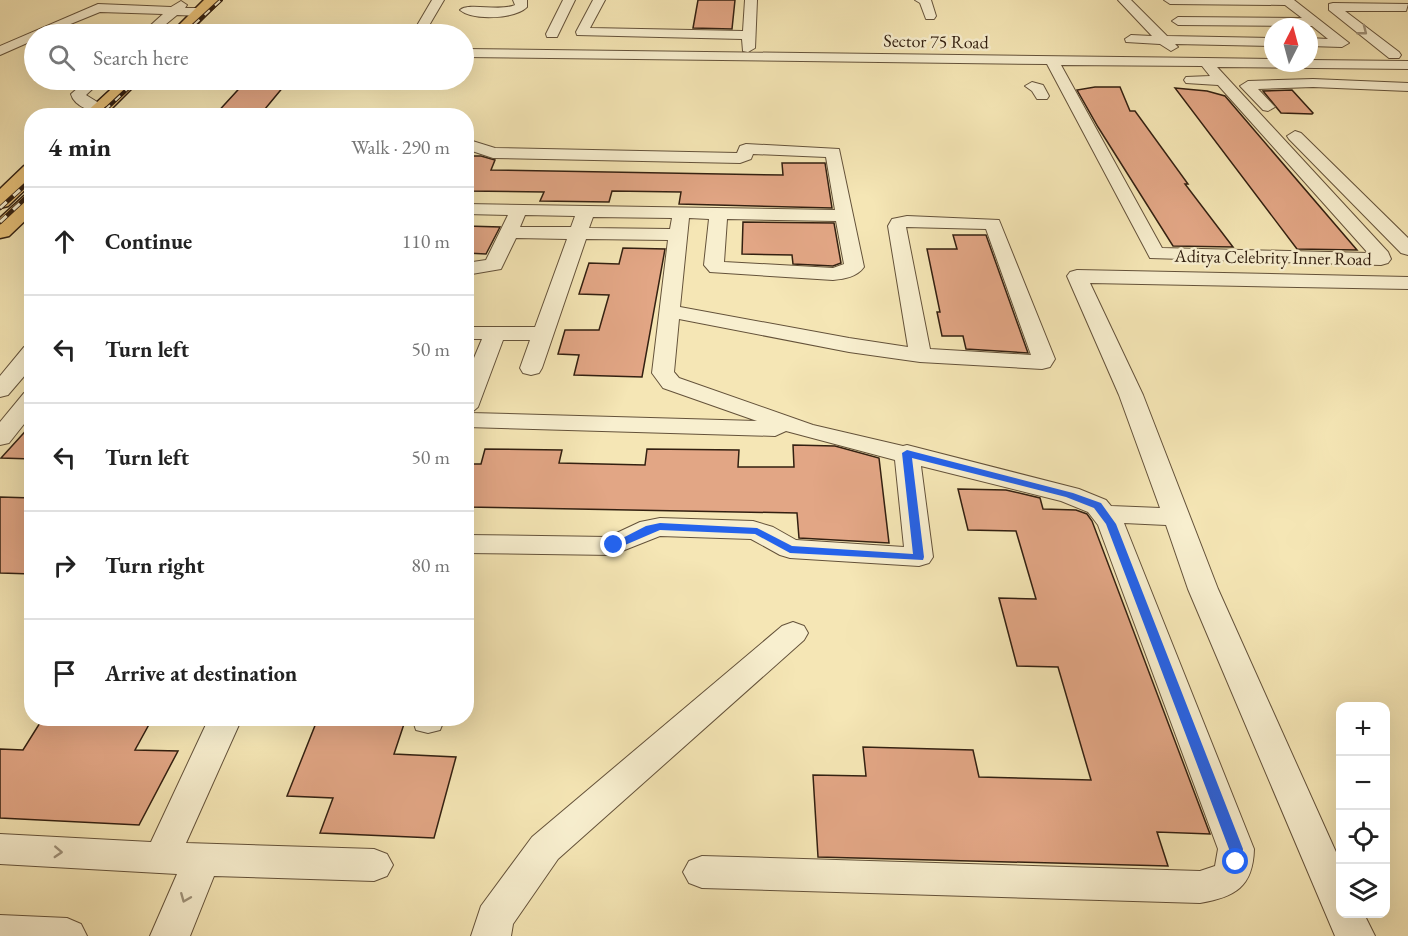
<!DOCTYPE html>
<html lang="en">
<head>
<meta charset="utf-8">
<style>
  :root { --surface:#fff; --page:#f2f2f2; --text:#222; --muted:#767676; --line:#e0e0e0 }
  body { margin:0; font-family:"EB Garamond",serif; background:var(--page); color:var(--text) }
  .controls { position:absolute; right:18px; bottom:18px; display:grid; overflow:hidden; border-radius:12px; box-shadow:0 6px 24px #0002 }
  .controls button { width:54px; height:54px; display:grid; place-items:center; padding:0; border:0; border-bottom:2px solid var(--line); background:var(--surface); color:var(--text); font:30px sans-serif }
  .compass { position:absolute; left:1264px; top:18px; width:54px; height:54px; border-radius:50%; background:var(--surface); box-shadow:0 6px 24px #0002; rotate:6deg }
  .stop { position:absolute; width:18px; height:18px; margin:-14px; border:4px solid #2563eb; border-radius:50%; background:#fff }
  .stop.end { background:#2563eb; border-color:#fff; box-shadow:0 2px 6px #0008 }
  .list { margin:0; padding:0; list-style:none }
  h2 { display:flex; justify-content:space-between; align-items:center; height:78px; margin:0; padding:0 24px; font-size:26px }
  h2 small { font-size:20px; font-weight:400; color:var(--muted) }
  .list li { display:grid; grid-template-columns:39px 1fr auto; gap:18px; align-items:center; box-sizing:border-box; height:108px; padding:0 24px; border-top:2px solid var(--line) }
  .list b { display:block; font-size:22px; white-space:nowrap }
  .list em { font-size:20px; font-style:normal; color:var(--muted) }
  .icon { flex:none; width:33px; height:33px; fill:none; stroke:currentColor; stroke-width:2; stroke-linecap:round; stroke-linejoin:round }
  .map { position:relative; flex:none; width:1408px; height:936px; overflow:hidden }
  .search { position:absolute; background:var(--surface); box-shadow:0 6px 24px #0002; left:24px; top:24px; width:450px; height:66px; display:flex; align-items:center; gap:15px; box-sizing:border-box; padding:0 21px; border-radius:33px; color:var(--muted); font-size:22px }
  .panel { position:absolute; background:var(--surface); box-shadow:0 6px 24px #0002; left:24px; top:108px; width:450px; height:618px; border-radius:24px }
  .map>svg:first-child { display:block }
</style>
</head>
<body>
<div class="map">
<svg width="1408" height="936" viewBox="0 0 1408 936">
  <rect width="100%" height="100%" fill="#f5e6b5"/>
  <filter id="stains"><feTurbulence type="fractalNoise" baseFrequency=".00333" numOctaves="4"/><feColorMatrix values="0 0 0 0 .2 0 0 0 0 .09 0 0 0 0 .02 0 0 0 .5 -.17"/></filter>
  <radialGradient id="worn" r=".72"><stop offset=".6" stop-color="#630" stop-opacity="0"/><stop offset="1" stop-color="#630" stop-opacity=".3"/></radialGradient>
  <path fill="#e2a685" stroke="#332011" stroke-width="1.5" d="M698 0H735L732 29 693 28Z
    M247 80H289L265 109H248L240 116H214Z
    M1095 87H1120L1130 111H1135L1188 184H1185L1233 247 1173 246 1098 127 1077 90Z
    M1175 88 1207 91 1225 96 1357 250 1297 249Z
    M1292 90 1313 113 1312 114 1281 113 1263 91Z
    M466 156H481L495 160 491 170 783 175 782 163H825L832 208 679 204 681 192 612 191 609 202 540 201 544 192 466 191Z
    M743 222 834 223 841 263 833 266 793 264 792 255 742 254Z
    M466 226 500 227 486 254 466 253Z
    M953 235H986L1028 353 966 349 963 336H942L937 312H940L927 249H957Z
    M623 248 665 249 642 377 574 375 579 355 558 354 565 330H599L609 295 579 294 589 263 619 264Z
    M32 424V459L1 458Z
    M793 445 835 446 879 458 889 543 799 538 797 513 466 507V464H481L485 449 562 450 559 463 645 465 647 449 739 450 738 467H794Z
    M958 489 1006 490 1040 498 1043 509 1076 510 1087 514 1092 521 1210 834 1157 832 1168 866 818 857 813 775 866 776 863 747 973 750 979 777 1091 780 1058 667 1017 666 999 598 1036 599 1016 531 968 530Z
    M0 497 32 498V574L0 573Z
    M43 718 152 719 135 750 178 751 139 825 0 818V749L23 750Z
    M318 718H406L394 754 456 757 434 838 320 833 333 798 287 796Z"/>
  <g fill="none" stroke-linecap="round" stroke-linejoin="round">
    <g stroke="#64523a" stroke-width="2">
      <path id="minor" d="M432 0H444L424 34H412Z
        M513 0H527V7C515 19 473 21 460 10 469 2 499 12 515 5Z
        M563 0H575L557 37H547L546 34Z
        M593 0H605L590 28 743 31 745 0H757L755 48 748 52 743 51 742 39 577 35 576 32Z
        M915 0H931L936 16 934 19H926L920 3Z
        M1118 0H1131L1167 36 1273 38V46L1175 44 1178 47 1171 51 1160 44 1126 42 1125 39 1131 35 1152 36Z
        M1164 0H1294L1349 43 1342 47 1309 46V38L1328 39 1312 26 1178 25 1172 21 1178 17 1302 18 1285 5 1170 4Z
        M181 1 187 5 185 8H201L207 12 201 16 177 15 154 34H141L163 14 100 12 46 34H34V40L0 55V46L98 4 171 7Z
        M1333 3 1408 4 1406 11H1345L1399 52 1401 55 1399 58H1389L1329 10V4Z
        M464 49 1205 58 1273 59V63H1309V60L1408 61V69L1217 67 1388 252 1391 259 1388 263 1381 265 1150 258 1047 64 464 57ZM1061 65 1202 66 1210 76 1186 77 1184 80 1186 83 1218 85 1368 253 1162 248Z
        M1313 79 1408 83V91L1313 87 1258 89 1275 107 1268 111 1263 110 1240 86 1248 81Z
        M87 80H102L86 95 107 108 105 111C93 114 74 106 71 94Z
        M1032 82 1043 85 1049 96 1047 99H1037L1032 91 1025 86Z
        M1295 131 1301 133 1408 238V255L1401 253 1289 139 1287 136Z
        M466 139 495 148 737 153 740 146 746 144 839 149 864 267C857 277 844 279 833 280L710 272 704 265 709 219 689 218 680 307 849 338 908 347 888 226 892 219 907 216 999 220 1055 359 1050 367 1042 369 920 362 849 352 679 319 674 372 679 378 813 425 903 446 907 445 1079 489 1106 500 1111 506 1160 508 1119 395 1067 276 1070 272 1077 270 1408 277V289L1090 283 1143 395 1218 589 1340 861V914H1364L1375 936H1335L1188 589 1166 525 1124 523 1254 849C1253 887 1235 897 1200 903L702 888 689 883 683 872 689 861 702 856 1200 871 1215 866 1218 849 1098 525 1088 512 1061 501 921 466 933 557 929 563 919 566 790 558 780 555 751 539 660 536 612 555 466 553V535L608 537 640 522 660 518 753 521 773 527 796 540 904 547 895 460 786 431 775 436 466 427V377L482 339H466V327H535L567 239 516 238 501 269 466 275V263L486 260 508 215 466 214V204L835 210 826 157 753 154 751 159 740 163 493 158 466 149ZM525 215 575 216 571 227H520ZM593 217 672 218 670 229 589 228ZM727 219 836 221 844 264 833 268 724 262ZM906 227 986 229 1031 355 930 349ZM586 239 668 240 652 373 663 388 757 421 471 413 478 407 503 340H530L520 368 523 373 531 375 539 373 542 368Z
        M32 345V367L8 395 0 397V376L24 347Z
        M32 391V414L9 443 0 445V422L24 393Z
        M793 622 804 626 808 633 804 640 558 859 513 924 511 936H471L481 906 532 837 782 626Z
        M209 718H242L186 843 374 849 387 854 393 865 387 876 374 881 214 876 190 936H150L177 874 0 864V834L151 842Z
        M412 718H445L440 730 428 733 416 730Z
        M0 915 67 918 81 924 87 936H0Z"/>
    </g>
    <g stroke="#332011" stroke-width="3">
      <path id="major" d="M204 0H221L187 34H170Z
        M121 80H140L104 116H82Z
        M32 165V183L8 206 0 208V189L24 166Z
        M32 194V214L9 236 0 238V218L24 196Z"/>
    </g>
    <use href="#minor" fill="#f8efcf" fill-rule="evenodd"/>
    <use href="#major" fill="#eac37a" fill-rule="evenodd"/>
    <g stroke="#332011" stroke-width="4">
      <path id="rail-far1" d="M184 34 221 0
        M105 110 137 80"/>
    </g>
    <g stroke="#332011" stroke-width="4.5">
      <path id="rail" d="M99 116 106 109
        M0 208 32 179
        M0 222 32 192"/>
    </g>
    <use href="#rail-far1" stroke="#f8efcf" stroke-width="2" stroke-dasharray="7" stroke-linecap="butt"/>
    <use href="#rail" stroke="#f8efcf" stroke-width="3" stroke-dasharray="9" stroke-linecap="butt"/>
  </g>
  <defs><path id="oneway-chevron" d="M-2-3.5L2.5 0L-2 3.5" fill="none" stroke-width="1.6" stroke-linecap="round" stroke-linejoin="round" transform="scale(1.5)"/></defs>
  <g stroke="#9f927a">
    <use href="#oneway-chevron" transform="translate(1363 31) rotate(38)"/>
    <use href="#oneway-chevron" transform="translate(58 852) rotate(3)"/>
    <use href="#oneway-chevron" transform="translate(185 898) rotate(112)"/>
  </g>
  <path fill="#2563eb" d="M907 450 1073 493 1101 503 1116 524 1243 849 1241 867H1231L1229 849 1106 524 1094 508 1066 497 912 458 924 557 923 560 790 553 755 534 660 530 618 548 614 549 609 545 646 526 660 523 757 528 792 546 913 554 902 453Z"/>
  <g text-anchor="middle" dominant-baseline="central" stroke-width="5" stroke-linejoin="round" paint-order="stroke">
    <g font-size="18" fill="#332011" stroke="#f8efcf">
      <text transform="translate(936 41) rotate(1)">Sector 75 Road</text>
      <text transform="translate(1273 257) rotate(1)">Aditya Celebrity Inner Road</text>
    </g>
  </g>
  <rect width="100%" height="100%" filter="url(#stains)"/>
  <rect width="100%" height="100%" fill="url(#worn)"/>
</svg>
<div class="controls">
<button>+</button>
<button>−</button>
<button><svg class="icon" aria-label="locate" viewBox="0 0 24 24"><circle cx="12" cy="12" r="6"/><path d="M12 2v4M12 18v4M2 12h4M18 12h4"/></svg></button>
<button><svg class="icon" aria-label="layers" viewBox="0 0 24 24"><path d="M12 4l9 5-9 5-9-5zM3 14l9 5 9-5"/></svg></button>
</div>
<svg class="compass" viewBox="-18 -18 36 36"><path d="M0-13l5 13h-10z" fill="#e53935"/><path d="M0 13l5-13h-10z" fill="#767676"/></svg>
<div class="stop" style="left:1236px;top:862px"></div>
<div class="stop end" style="left:614px;top:545px"></div>
<div class="search"><svg class="icon" aria-label="search" viewBox="0 0 24 24"><circle cx="10" cy="10" r="6"/><path d="M15 15l6 6"/></svg>Search here</div>
<section class="panel">
<h2>4 min<small>Walk · 290 m</small></h2>
<ul class="list">
<li><svg class="icon" aria-label="ahead" viewBox="0 0 24 24"><path d="M12 20V5M6 11l6-6 6 6"/></svg><div><b>Continue</b></div><em>110 m</em></li>
<li><svg class="icon" aria-label="left" viewBox="0 0 24 24"><path d="M17 20v-9H6M10 6l-5 5 5 5"/></svg><div><b>Turn left</b></div><em>50 m</em></li>
<li><svg class="icon" aria-label="left" viewBox="0 0 24 24"><path d="M17 20v-9H6M10 6l-5 5 5 5"/></svg><div><b>Turn left</b></div><em>50 m</em></li>
<li><svg class="icon" aria-label="right" viewBox="0 0 24 24"><path d="M7 20v-9h11M14 6l5 5-5 5"/></svg><div><b>Turn right</b></div><em>80 m</em></li>
<li><svg class="icon" aria-label="arrive" viewBox="0 0 24 24"><path d="M6 21V4h12l-3 4 3 4H6"/></svg><div><b>Arrive at destination</b></div></li>
</ul>
</section>
</div>
</body>
</html>
